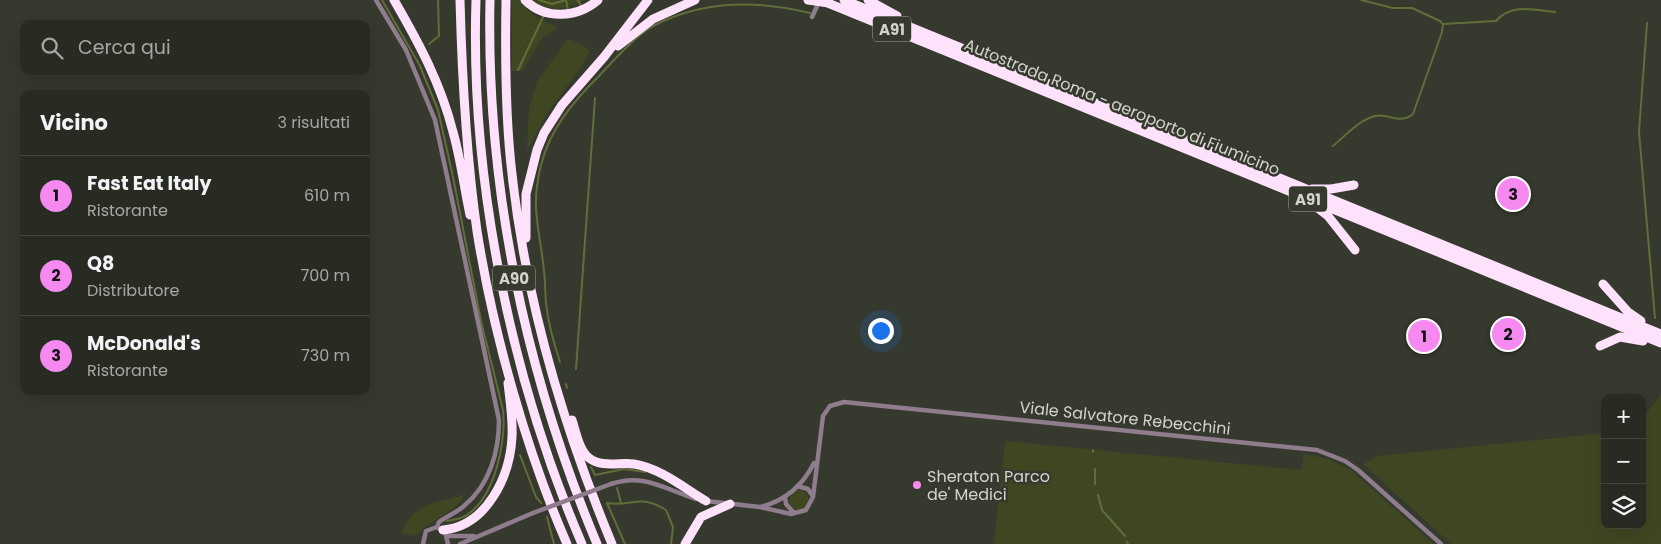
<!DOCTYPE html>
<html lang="it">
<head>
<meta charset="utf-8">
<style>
  :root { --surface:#282b22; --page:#30332a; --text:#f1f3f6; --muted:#a5a7a5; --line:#444740; --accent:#f589ef }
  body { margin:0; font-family:Poppins,sans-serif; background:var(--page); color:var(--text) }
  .controls { position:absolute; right:15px; bottom:15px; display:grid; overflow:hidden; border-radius:10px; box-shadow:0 5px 20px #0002 }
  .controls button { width:45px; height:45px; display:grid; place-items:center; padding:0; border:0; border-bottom:1px solid var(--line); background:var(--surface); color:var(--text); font:25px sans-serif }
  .you { position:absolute; left:880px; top:330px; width:18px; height:18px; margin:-12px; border:4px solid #fff; border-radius:50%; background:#1a73e8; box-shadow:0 0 0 8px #1a73e833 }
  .badge { display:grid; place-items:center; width:32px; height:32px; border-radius:50%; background:var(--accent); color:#111; font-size:16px; font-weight:700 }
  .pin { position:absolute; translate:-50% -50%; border:2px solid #fff; box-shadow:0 1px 5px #0006 }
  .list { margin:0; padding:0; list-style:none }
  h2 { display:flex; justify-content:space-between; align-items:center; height:65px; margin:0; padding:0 20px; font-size:21px }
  h2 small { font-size:16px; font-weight:400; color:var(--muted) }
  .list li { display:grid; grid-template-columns:32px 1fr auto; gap:15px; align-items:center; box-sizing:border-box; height:80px; padding:0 20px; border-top:1px solid var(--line) }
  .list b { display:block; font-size:19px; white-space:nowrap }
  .list p { margin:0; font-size:16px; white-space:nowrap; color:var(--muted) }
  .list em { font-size:16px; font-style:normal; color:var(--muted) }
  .icon { flex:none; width:28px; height:28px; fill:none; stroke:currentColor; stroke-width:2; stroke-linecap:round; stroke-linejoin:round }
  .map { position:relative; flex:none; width:1661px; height:544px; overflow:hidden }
  .search { position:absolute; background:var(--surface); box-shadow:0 5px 20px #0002; left:20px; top:20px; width:350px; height:55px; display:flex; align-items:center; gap:12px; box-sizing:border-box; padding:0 18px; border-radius:10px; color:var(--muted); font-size:19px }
  .panel { position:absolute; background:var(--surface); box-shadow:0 5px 20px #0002; left:20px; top:90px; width:350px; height:305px; border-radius:10px }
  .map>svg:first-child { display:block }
</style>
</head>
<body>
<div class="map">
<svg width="1661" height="544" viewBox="0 0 1661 544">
  <rect width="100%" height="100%" fill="#36392e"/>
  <path fill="#3f4722" d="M512 0H519C530 15 541 21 558 27L542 38 522 71H512Z
    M531 0H585C566 9 549 14 531 0Z
    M567 40H572L590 50 581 67 546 115 527 151 529 108 538 80Z
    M1661 394V544H1451L1363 464 1377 456 1605 433V525H1642V419Z
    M1005 441 1301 470 1304 454 1328 459 1351 470 1434 544H994Z
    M789 500a10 10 0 1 1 20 0a10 10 0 1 1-20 0Z
    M465 494C458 511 429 521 415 536L401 533C416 500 435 505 465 494Z"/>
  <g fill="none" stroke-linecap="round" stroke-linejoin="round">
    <path stroke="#626e39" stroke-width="2" d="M382 0 420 66 438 110 453 177 481 321 503 410C506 440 496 491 472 511 465 518 457 519 447 521
      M539 0 552 4 566 0
      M566 0 568 10
      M578 0 581 6
      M1647 23 1639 132 1655 318
      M1443 24 1496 21C1512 3 1534 10 1555 12
      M429 44 439 36 438 0
      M518 70 544 15
      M1333 146C1346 135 1359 120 1375 116 1389 113 1400 125 1413 114L1442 32 1443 24 1440 21 1412 8H1393L1361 0
      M560 362C554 344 548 322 546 303 545 289 545 275 543 262 538 223 531 205 541 165 550 129 573 102 598 77 615 59 632 39 653 26 703 0 757 0 810 13
      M576 369 595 98
      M566 384 567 388
      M1093 450V452
      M520 455 536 497 541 503
      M591 467 595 475 624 469 645 472
      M1095 469V484
      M617 488 621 503
      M1098 495 1102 510 1125 536
      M547 517 554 544
      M1127 542 1128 544
      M625 544 607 503C633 507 639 493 666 510L673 527 671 544"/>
    <path stroke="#8f7c8d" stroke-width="4.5" d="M376 0 406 50 435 120 499 420C499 451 490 484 465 505 458 512 447 516 439 522L437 527
      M812 17 819 2
      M611 484C645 473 664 489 696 499
      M797 486 808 489 812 495
      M785 496 786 504 794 513
      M706 501 760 507 791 514 806 510 813 497 823 416 830 406 844 402 1317 450 1345 461 1358 470 1441 544
      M760 507C785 501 803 485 814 463
      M448 536H474
      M423 544 426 531 437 527 445 532 448 544
      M460 544 533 513"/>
    <path stroke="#fee1fb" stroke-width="9" d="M394 0C419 43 441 84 453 132 461 160 464 187 470 215
      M460 0C462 77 466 154 477 231 493 332 526 450 567 544
      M476 0C470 180 511 379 582 544
      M490 0C486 187 525 372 597 544
      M506 0C505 57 505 116 512 174 526 301 563 426 612 544
      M525 0C545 20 577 18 598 0
      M844 0 1661 334
      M868 0 897 16
      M823 1 1661 343
      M618 46 653 19 695 0
      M1312 189H1331L1354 185
      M1315 206 1328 216 1355 250
      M526 238V194L537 150 544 133 562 105 604 57 648 0
      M1603 284 1628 312 1641 321
      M1600 346 1620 337 1643 341
      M572 420C576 432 579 450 589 458 602 468 620 462 634 464 660 468 684 488 706 501
      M443 530C487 526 510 476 512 437 513 419 510 401 508 383
      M685 544 701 517 730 504"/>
    <path stroke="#8f7c8d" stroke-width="4.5" d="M533 513 611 484"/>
    <path stroke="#fee1fb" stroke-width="9" d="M808 0 829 3"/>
  </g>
  <circle fill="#f589ef" stroke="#36392e" stroke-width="2" cx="917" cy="485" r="5"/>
  <g text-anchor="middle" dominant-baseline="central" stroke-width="5" stroke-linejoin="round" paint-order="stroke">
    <g fill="#36392e" stroke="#a2a59d" stroke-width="1">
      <rect x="873" y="16.5" width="38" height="25" rx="4"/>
      <rect x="1289" y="186.5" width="38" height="25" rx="4"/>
      <rect x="493" y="265.5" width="42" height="25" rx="4"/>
    </g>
    <g font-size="15" font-weight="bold" fill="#d1d3cc">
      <text x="892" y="29">A91</text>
      <text x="1308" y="199">A91</text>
      <text x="514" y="278">A90</text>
    </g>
    <g font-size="16" fill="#d1d3cc" stroke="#36392e">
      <text transform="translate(1122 107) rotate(22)">Autostrada Roma - aeroporto di Fiumicino</text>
      <text transform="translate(1125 418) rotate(6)">Viale Salvatore Rebecchini</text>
    </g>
    <g font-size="16" fill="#d1d3cc" stroke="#36392e" text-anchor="start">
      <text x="927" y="476">Sheraton Parco<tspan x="927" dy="18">de' Medici</tspan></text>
    </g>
  </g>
</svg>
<div class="controls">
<button>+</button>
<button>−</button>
<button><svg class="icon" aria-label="layers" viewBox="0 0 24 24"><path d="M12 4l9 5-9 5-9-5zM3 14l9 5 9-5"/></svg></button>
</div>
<div class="you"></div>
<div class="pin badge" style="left:1424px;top:336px">1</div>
<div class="pin badge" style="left:1508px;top:334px">2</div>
<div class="pin badge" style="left:1513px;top:194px">3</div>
<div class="search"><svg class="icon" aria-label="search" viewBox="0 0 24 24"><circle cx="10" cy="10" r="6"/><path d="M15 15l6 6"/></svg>Cerca qui</div>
<section class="panel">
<h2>Vicino<small>3 risultati</small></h2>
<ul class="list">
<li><span class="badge">1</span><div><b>Fast Eat Italy</b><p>Ristorante</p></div><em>610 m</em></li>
<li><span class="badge">2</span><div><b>Q8</b><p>Distributore</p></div><em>700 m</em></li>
<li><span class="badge">3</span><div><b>McDonald's</b><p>Ristorante</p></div><em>730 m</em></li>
</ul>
</section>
</div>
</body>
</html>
